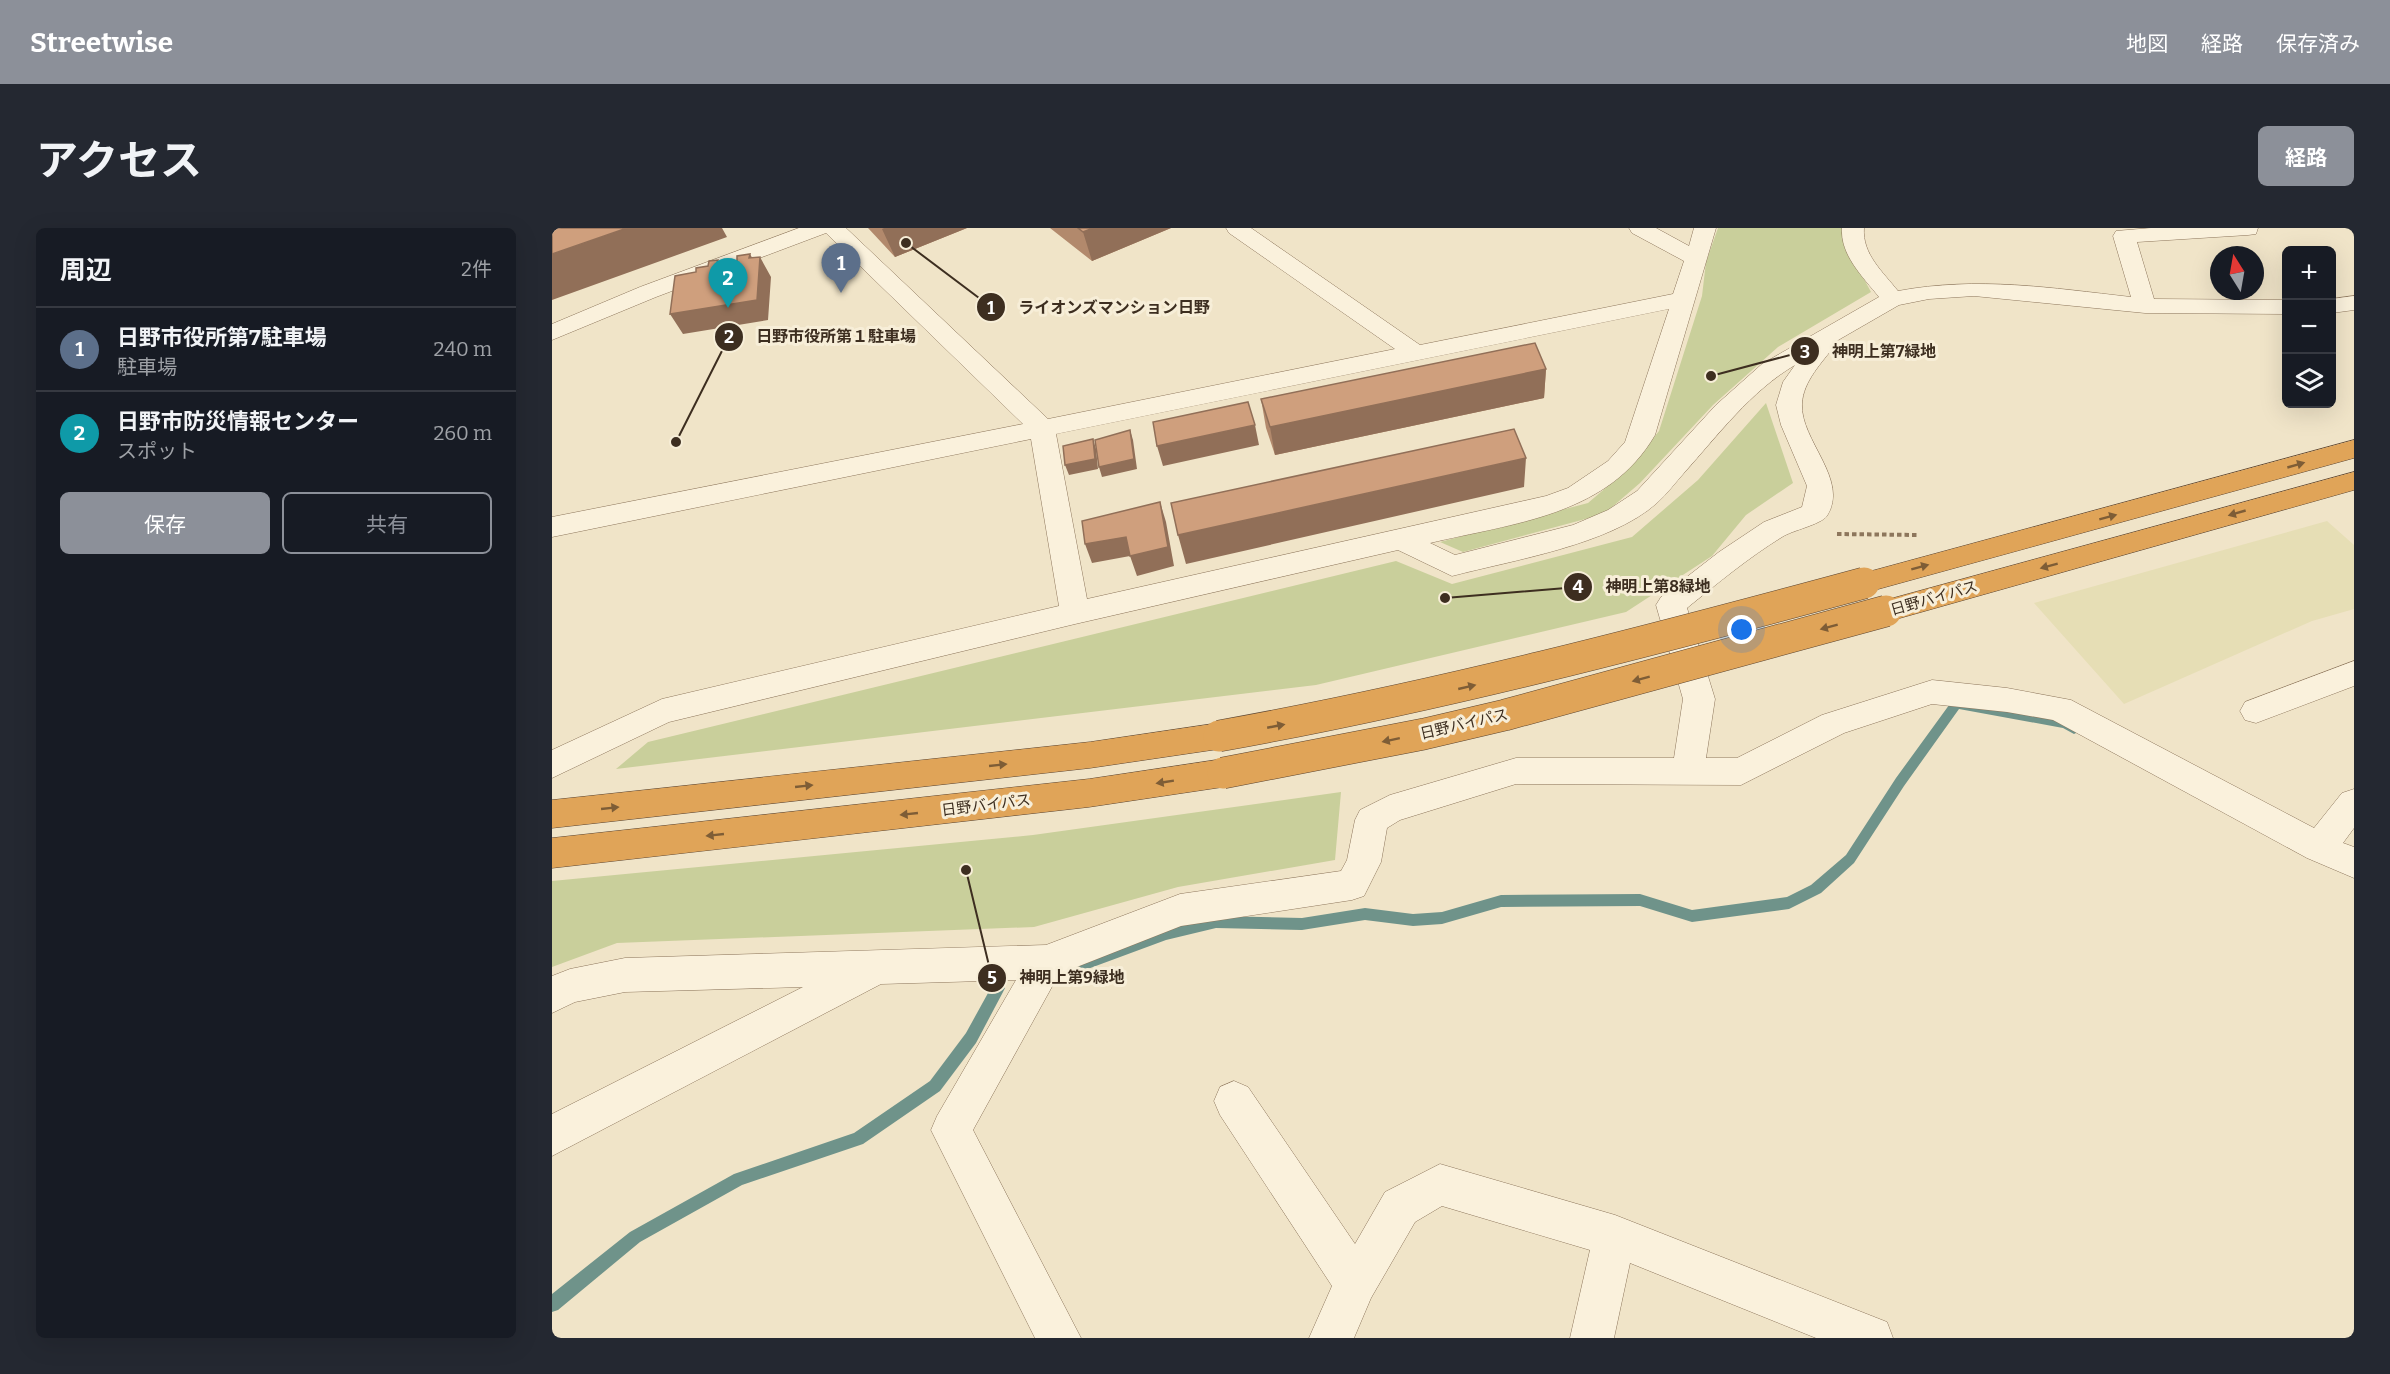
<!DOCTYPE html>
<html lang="ja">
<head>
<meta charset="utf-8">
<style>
  :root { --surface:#171b24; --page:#242831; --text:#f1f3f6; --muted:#9ea1a6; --line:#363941; --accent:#8c9099 }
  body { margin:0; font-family:Bitter,"Noto Sans JP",serif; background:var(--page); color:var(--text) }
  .controls { position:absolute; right:18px; top:18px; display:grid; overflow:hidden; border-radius:9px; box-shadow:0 6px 24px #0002 }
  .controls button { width:54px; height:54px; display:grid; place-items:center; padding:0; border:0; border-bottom:2px solid var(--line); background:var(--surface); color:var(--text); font:30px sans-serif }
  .compass { position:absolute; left:1658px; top:18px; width:54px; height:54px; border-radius:50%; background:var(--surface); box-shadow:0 6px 24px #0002; rotate:349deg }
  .you { position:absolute; left:1190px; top:402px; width:21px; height:21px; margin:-15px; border:4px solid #fff; border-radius:50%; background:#1a73e8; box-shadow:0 0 0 9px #1a73e833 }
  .badge { display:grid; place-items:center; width:39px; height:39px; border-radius:50%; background:var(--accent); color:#fff; font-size:20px; font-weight:700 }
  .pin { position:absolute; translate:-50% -50px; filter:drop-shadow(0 2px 3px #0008) }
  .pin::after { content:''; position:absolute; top:32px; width:21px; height:18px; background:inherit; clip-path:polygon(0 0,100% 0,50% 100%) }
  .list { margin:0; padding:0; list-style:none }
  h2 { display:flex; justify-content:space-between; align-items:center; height:78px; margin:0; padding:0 24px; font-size:26px }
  h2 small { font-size:20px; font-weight:400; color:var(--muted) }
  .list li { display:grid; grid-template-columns:39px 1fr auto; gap:18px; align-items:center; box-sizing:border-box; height:84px; padding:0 24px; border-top:2px solid var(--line) }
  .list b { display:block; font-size:22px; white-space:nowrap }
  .list p { margin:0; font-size:20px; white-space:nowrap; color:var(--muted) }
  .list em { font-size:20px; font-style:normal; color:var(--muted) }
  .actions { display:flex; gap:12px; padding:18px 24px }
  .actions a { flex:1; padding:14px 0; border:2px solid var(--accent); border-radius:9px; text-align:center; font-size:21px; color:var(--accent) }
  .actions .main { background:var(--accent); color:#fff }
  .icon { flex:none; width:33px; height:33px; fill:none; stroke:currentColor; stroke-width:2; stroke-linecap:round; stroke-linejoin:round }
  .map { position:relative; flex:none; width:1802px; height:1110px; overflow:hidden; border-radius:9px }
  header { display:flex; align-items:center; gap:36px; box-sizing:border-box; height:84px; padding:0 30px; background:var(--accent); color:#fff }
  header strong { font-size:28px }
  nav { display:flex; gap:33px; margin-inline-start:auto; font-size:21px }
  .intro { display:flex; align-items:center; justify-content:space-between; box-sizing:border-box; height:144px; padding:0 36px }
  h1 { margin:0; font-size:42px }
  .button { padding:15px 27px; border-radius:9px; background:var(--accent); color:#fff; font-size:21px; font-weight:700 }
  main { display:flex; gap:36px; padding:0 36px }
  aside { flex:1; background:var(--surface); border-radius:9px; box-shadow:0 6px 24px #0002 }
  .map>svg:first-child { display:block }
</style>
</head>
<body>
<header>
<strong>Streetwise</strong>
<nav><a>地図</a><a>経路</a><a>保存済み</a></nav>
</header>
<div class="intro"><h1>アクセス</h1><a class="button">経路</a></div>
<main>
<aside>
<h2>周辺<small>2件</small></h2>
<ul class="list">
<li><span class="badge" style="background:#5c6f8a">1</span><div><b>日野市役所第7駐車場</b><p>駐車場</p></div><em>240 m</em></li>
<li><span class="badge" style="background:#0f9aa8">2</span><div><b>日野市防災情報センター</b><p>スポット</p></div><em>260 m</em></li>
</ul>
<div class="actions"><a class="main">保存</a><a>共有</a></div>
</aside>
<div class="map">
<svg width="1802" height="1110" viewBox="0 0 1802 1110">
  <rect width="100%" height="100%" fill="#f0e4c8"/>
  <path fill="#e6deb5" d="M1775 293 1802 317V381L1760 393 1572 476 1482 375Z"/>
  <path fill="#c9cf9b" d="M1166 0H1292L1297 23 1319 64 1226 119 1161 177 1088 255 1052 286 911 324 888 314 1036 275 1077 240 1107 203 1150 68 1154 34Z
    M1214 175 1241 255 1194 287 1160 328 1074 384 764 457 64 541 96 514 844 333 900 356 1080 309 1146 252Z
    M789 564 783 632 626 659 482 699 65 715 0 739V653L481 607Z"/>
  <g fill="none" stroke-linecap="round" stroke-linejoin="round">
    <path fill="#6f938a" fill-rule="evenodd" d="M1404 472 1513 491 1526 498 1528 501 1526 504 1522 506 1511 500 1407 481 1352 558 1302 635 1269 665 1237 681 1140 694 1088 678 949 679 890 696 861 698 813 692 750 702 664 700 614 712 514 749 509 747 507 743 509 739 614 700 664 688 750 690 813 680 861 686 890 684 949 667 1088 666 1140 682 1235 669 1259 657 1294 627 1344 550 1400 473Z
      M446 754 451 756 453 760 451 764 424 815 388 863 311 916 190 957 88 1014 6 1082 0 1084V1066L78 1004 182 946 302 905 378 853 414 805 441 756Z"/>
    <g stroke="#8d765c" stroke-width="1">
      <path id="minor" d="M247 0H294L496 191 843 121 677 5 674 0H699L868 117 1121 66 1132 33 1080 5 1077 0H1104L1137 18 1142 0H1164L1103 207C1056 288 961 295 878 315L903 327 1021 297 1056 282 1085 263 1164 177 1210 136 1327 69C1311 49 1288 27 1290 0H1312C1310 26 1331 44 1346 63 1426 48 1499 60 1579 69L1561 8 1564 3 1599 0H1706L1704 6 1696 7 1585 14 1602 71 1734 72V86L1593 85 1422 68 1377 71 1347 77 1281 115 1283 117C1270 135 1251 153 1250 176 1248 212 1298 252 1275 288 1268 297 1241 302 1230 309 1196 330 1166 355 1135 380L1163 471 1154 530H1185L1270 487 1380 452 1455 460 1519 472 1762 600 1790 565 1802 561V600L1791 615 1802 619V650L1755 630 1501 492 1455 484 1380 476 1292 505 1189 557 964 556 848 592 835 600 829 634 812 668 800 672 629 698 507 746 421 902 529 1110H483L379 902 385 888 464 752 329 756 0 928V886L251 759 73 764 23 774 0 785V748L18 741 73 730 494 717 628 666 789 643 795 632 803 592 808 582 838 567 964 530H1122L1131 471 1104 377 1109 369 1167 324 1212 294 1250 279 1255 258 1229 197 1224 177 1231 154 1243 137C1199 163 1166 207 1132 245 1123 255 1115 266 1105 275 1058 317 961 332 900 348L846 322 523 396 117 494 0 550V522L110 471 507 378 479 211 0 309V289L471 196 274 5 104 69 0 112V96L88 59ZM1117 81 1073 214 1056 233 1016 260 994 268 535 371 504 206Z
        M1802 68V82L1780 85V71Z
        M1802 433V458L1704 495 1693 492 1688 483 1693 474Z
        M682 853 696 859 803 1016 833 964 888 936 1063 987 1335 1094 1341 1110H1264L1078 1035 1062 1110H1018L1038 1022 890 978 863 994 819 1070 802 1110H757L780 1058 668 887 662 873 668 859Z"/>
    </g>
    <g stroke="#5b4430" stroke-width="1">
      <path id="highway" d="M1802 212V230L1312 365 1302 362 1298 355 1302 348 1312 345Z
        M1802 244V262L1334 394 1324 391 1319 383 1324 375 1334 372Z
        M667 495 678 499 683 508 678 517 667 521 538 540 0 600V572L538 514Z
        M671 531 683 535 687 545 683 555 671 559 537 579 0 640V610L537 551Z"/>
    </g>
    <path stroke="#8d765c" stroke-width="4" stroke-dasharray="4.5 3" stroke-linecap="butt" d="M1285 306 1367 307"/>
    <use href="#minor" fill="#faf1dc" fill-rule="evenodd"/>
    <use href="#highway" fill="#e0a458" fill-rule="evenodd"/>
    <g stroke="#5b4430" stroke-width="32" stroke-linecap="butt">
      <path id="highway-bridge" d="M667 508C885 469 1098 413 1312 355
        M671 545 872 506 953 487 1334 383"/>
    </g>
    <use href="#highway-bridge" stroke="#e0a458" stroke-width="31"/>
  </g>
  <path fill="#b2896c" d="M316 0H415L343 29Z
    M498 0H619L540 33Z
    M994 141 992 170 723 227 714 200 709 171Z"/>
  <path fill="#916f58" d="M75 0H170L175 9 0 72V26Z
    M332 0H415L343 29 330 1Z
    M541 0H619L540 33 531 4Z
    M198 26 207 42 208 29 219 49 216 92 131 106 118 86Z
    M994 141 992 170 723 227 718 199Z
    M703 197 707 217 611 238 605 218Z
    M578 202 581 212 585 241 550 249 547 239Z
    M541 211 544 221 546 241 517 247 513 237Z
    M974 230 972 259 634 336 626 307Z
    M608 274 614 294 622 338 585 348 578 328 540 335 533 316Z"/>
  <path fill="#cf9f7d" stroke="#916f58" stroke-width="1.5" d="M0 0H75L0 26Z
    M526 0H541L531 4Z
    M198 26 197 30 208 29 205 72 118 86 123 48 144 44V40L156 38 157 33 166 32 165 36 185 33V28Z
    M983 115 994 141 718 199 709 171Z
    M696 174 703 197 605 218 601 194Z
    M962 201 974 230 626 307 619 275Z
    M578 202 582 231 547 239 543 212Z
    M541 211 543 231 513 237 511 218Z
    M608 274 616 319 578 328 574 309 533 316 530 293Z"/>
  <defs><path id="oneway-solid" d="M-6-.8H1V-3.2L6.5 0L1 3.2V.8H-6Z" transform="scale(1.5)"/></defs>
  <g fill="#7e5d36">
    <use href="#oneway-solid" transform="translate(1744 237) rotate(-16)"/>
    <use href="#oneway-solid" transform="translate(1685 285) rotate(164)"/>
    <use href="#oneway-solid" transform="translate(1556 289) rotate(-15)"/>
    <use href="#oneway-solid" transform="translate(1497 338) rotate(165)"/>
    <use href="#oneway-solid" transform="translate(1368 339) rotate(-15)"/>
    <use href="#oneway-solid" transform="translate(1277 399) rotate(165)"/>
    <use href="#oneway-solid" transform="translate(1089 451) rotate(165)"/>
    <use href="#oneway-solid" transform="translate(915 459) rotate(-13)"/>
    <use href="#oneway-solid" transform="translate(724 498) rotate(-11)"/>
    <use href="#oneway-solid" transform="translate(839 512) rotate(168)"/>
    <use href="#oneway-solid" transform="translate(446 537) rotate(-6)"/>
    <use href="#oneway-solid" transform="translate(613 554) rotate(171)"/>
    <use href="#oneway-solid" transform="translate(252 558) rotate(-6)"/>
    <use href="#oneway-solid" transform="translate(58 580) rotate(-6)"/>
    <use href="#oneway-solid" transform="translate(357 586) rotate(174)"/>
    <use href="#oneway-solid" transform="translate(163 607) rotate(174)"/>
  </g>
  <g text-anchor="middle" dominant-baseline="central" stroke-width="6" stroke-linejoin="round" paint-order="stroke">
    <g font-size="15" fill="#3d2e20" stroke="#f7eed8">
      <text transform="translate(1382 370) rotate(-16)">日野バイパス</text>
      <text transform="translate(912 496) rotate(-13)">日野バイパス</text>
      <text transform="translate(434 577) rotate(-7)">日野バイパス</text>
    </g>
  </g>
  <path fill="none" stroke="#3d2e20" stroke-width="2" d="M354 15L439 79M124 214L177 109M1159 148L1253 123M893 370L1026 359M414 642L440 750"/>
  <g fill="#3d2e20" stroke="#f7eed8" stroke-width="2">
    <circle cx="354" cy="15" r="6"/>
    <circle cx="124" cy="214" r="6"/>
    <circle cx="1159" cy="148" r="6"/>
    <circle cx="893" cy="370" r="6"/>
    <circle cx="414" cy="642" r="6"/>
    <circle cx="439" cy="79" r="15"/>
    <circle cx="177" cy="109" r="15"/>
    <circle cx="1253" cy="123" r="15"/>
    <circle cx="1026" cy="359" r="15"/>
    <circle cx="440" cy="750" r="15"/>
  </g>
  <g font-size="18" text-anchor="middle" font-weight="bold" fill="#fff">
    <text x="439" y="86">1</text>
    <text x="177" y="115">2</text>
    <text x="1253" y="130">3</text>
    <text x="1026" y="365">4</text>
    <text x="440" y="756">5</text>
  </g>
  <g font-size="16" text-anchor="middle" font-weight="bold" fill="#3d2e20" stroke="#f7eed8" stroke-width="6" stroke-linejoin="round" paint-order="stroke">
    <text x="562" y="85">ライオンズマンション日野</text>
    <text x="284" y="114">日野市役所第１駐車場</text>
    <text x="1332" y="129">神明上第7緑地</text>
    <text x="1106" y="364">神明上第8緑地</text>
    <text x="520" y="755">神明上第9緑地</text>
  </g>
</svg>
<div class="controls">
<button>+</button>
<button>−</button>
<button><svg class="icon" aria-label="layers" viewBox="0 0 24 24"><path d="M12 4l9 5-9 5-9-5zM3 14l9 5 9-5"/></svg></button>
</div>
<svg class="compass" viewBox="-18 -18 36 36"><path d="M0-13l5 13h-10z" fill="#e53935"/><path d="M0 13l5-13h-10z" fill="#9ea1a6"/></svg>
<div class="you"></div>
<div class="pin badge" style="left:289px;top:65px;background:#5c6f8a">1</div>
<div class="pin badge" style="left:176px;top:80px;background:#0f9aa8">2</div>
</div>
</main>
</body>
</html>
